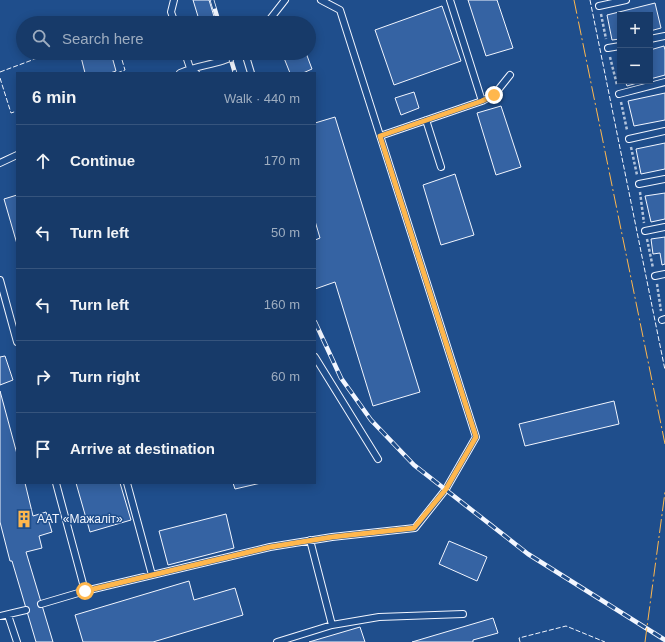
<!DOCTYPE html>
<html lang="en">
<head>
<meta charset="utf-8">
<style>
  :root { --surface:#173a69; --page:#244571; --text:#f1f3f6; --muted:#9eadc0; --line:#36547d }
  body { margin:0; font-family:Helvetica,sans-serif; background:var(--page); color:var(--text) }
  .controls { position:absolute; right:12px; top:12px; display:grid; overflow:hidden; border-radius:0px; box-shadow:0 2px 10px #0003 }
  .controls button { width:36px; height:36px; display:grid; place-items:center; padding:0; border:0; border-bottom:1px solid var(--line); background:var(--surface); color:var(--text); font:20px sans-serif }
  .stop { position:absolute; width:12px; height:12px; margin:-9px; border:3px solid #ffb74d; border-radius:50%; background:#fff }
  .stop.end { background:#ffb74d; border-color:#fff; box-shadow:0 1px 4px #0008 }
  .list { margin:0; padding:0; list-style:none }
  h2 { display:flex; justify-content:space-between; align-items:center; height:52px; margin:0; padding:0 16px; font-size:17px }
  h2 small { font-size:13px; font-weight:400; color:var(--muted) }
  .list li { display:grid; grid-template-columns:26px 1fr auto; gap:12px; align-items:center; box-sizing:border-box; height:72px; padding:0 16px; border-top:1px solid var(--line) }
  .list b { display:block; font-size:15px; white-space:nowrap }
  .list em { font-size:13px; font-style:normal; color:var(--muted) }
  .icon { flex:none; width:22px; height:22px; fill:none; stroke:currentColor; stroke-width:2; stroke-linecap:round; stroke-linejoin:round }
  .map { position:relative; flex:none; width:665px; height:642px; overflow:hidden }
  .search { position:absolute; background:var(--surface); box-shadow:0 2px 10px #0003; left:16px; top:16px; width:300px; height:44px; display:flex; align-items:center; gap:10px; box-sizing:border-box; padding:0 14px; border-radius:22px; color:var(--muted); font-size:15px }
  .panel { position:absolute; background:var(--surface); box-shadow:0 2px 10px #0003; left:16px; top:72px; width:300px; height:412px; border-radius:0px }
  .map>svg:first-child { display:block }
</style>
</head>
<body>
<div class="map">
<svg width="665" height="642" viewBox="0 0 665 642">
  <rect width="100%" height="100%" fill="#1f4e8c"/>
  <path fill="#3563a3" stroke="#f2f6ff" d="M193 0H209L216 23H200Z
    M468 0H497L513 48 486 56Z
    M655 3 661 28 650 31V15H620V39L612 40 607 15Z
    M442 6 461 61 394 85 375 30Z
    M664 46 665 50V75L650 79V50Z
    M80 53H111L116 71 110 73H85Z
    M282 53H306L312 69 303 73H290Z
    M625 81H644L627 86Z
    M414 92 419 108 401 115 395 98Z
    M665 93V120L634 126 628 101Z
    M501 106 521 167 496 175 477 113Z
    M335 117 420 392 373 406 335 282 315 289V240L320 238 315 221V123Z
    M665 143V169L641 174 636 149Z
    M455 174 474 235 441 245 423 185Z
    M665 193V219L651 222 645 196Z
    M17 195V244L4 199Z
    M665 237V264L662 265 660 253 653 254 651 239Z
    M5 356 13 380 0 385V357Z
    M0 391 17 454V483H25L33 516 46 512 52 532 39 536 42 548 26 552 53 642H36L12 561H10L0 522Z
    M614 401 619 424 525 446 519 424Z
    M76 483H120L131 520 90 532Z
    M233 483H261L235 489Z
    M226 514 234 548 168 565 159 531Z
    M449 541 487 557 477 581 439 564Z
    M189 581 194 600 235 588 243 615 153 642H83L75 615Z
    M493 618 498 633 473 640V642H412Z
    M360 627 365 642H309Z"/>
  <g fill="none" stroke-linecap="round" stroke-linejoin="round">
    <g stroke="#f2f6ff" stroke-width="8">
      <path id="service" d="M174 0 171 12 175 23
        M450 0 482 101
        M599 6 626 0
        M267 23 285 0
        M650 39 665 36
        M608 48 620 46
        M185 53 190 68 196 73
        M245 53 251 73
        M180 73C198 64 222 65 238 53
        M619 94 665 82
        M426 120 441 167
        M380 136 482 101 494 95 510 75
        M629 139 665 131
        M0 163 17 155
        M639 184 665 179
        M645 231 665 227
        M655 276 665 274
        M0 280 17 342
        M662 320 665 319
        M315 357 378 459
        M56 483 85 591 270 547 332 537 415 528 446 489 476 437 340 10 321 0
        M127 483 152 575
        M41 604 85 591
        M8 615 17 642
        M0 616 26 610
        M332 625 379 617 463 614
        M277 642 332 625 310 540"/>
    </g>
    <path stroke="#b3c4dc" stroke-width="2.5" stroke-dasharray="3 2" stroke-linecap="butt" d="M601 14 606 39
      M610 57 617 85
      M621 102 627 130
      M631 147 637 175
      M640 192 644 223
      M647 239 653 268
      M657 284 661 311"/>
    <use href="#service" stroke="#1f4e8c" stroke-width="6"/>
    <g stroke="#f2f6ff" stroke-width="4.5">
      <path id="rail" d="M212 0 219 23
        M229 53 235 73
        M315 322 341 378 371 420 414 465 528 554 665 640"/>
    </g>
    <use href="#rail" stroke="#1f4e8c" stroke-width="3" stroke-dasharray="9" stroke-linecap="butt"/>
    <path stroke="#f2f6ff" stroke-width="1" stroke-dasharray="5 2" stroke-linecap="butt" d="M590 0 665 370
      M0 72 51 53
      M117 73 125 70 120 53
      M0 78 11 113 17 111
      M520 642 519 638 566 626 605 642"/>
    <path stroke="#ffb74d" stroke-width="1" stroke-dasharray="14 3 2 3" stroke-linecap="butt" d="M574 0 665 444
      M645 642 665 492"/>
  </g>
  <g fill="none" stroke-linecap="round" stroke-linejoin="round">
    <path stroke="#ffb74d" stroke-width="5" d="M85 591 270 547 332 537 414 528 446 489 476 437 380 136 482 101 494 95"/>
  </g>
  <defs>
    <g id="building-bare" transform="scale(1.38)"><path d="M-4-6H4V6H1V3H-1V6H-4ZM-2.5-4.3h1.7v1.8h-1.7ZM.8-4.3h1.7v1.8H.8ZM-2.5-1h1.7V.8h-1.7ZM.8-1h1.7V.8H.8Z" fill="#ffb74d" stroke="#1f4e8c" stroke-width="2.5" paint-order="stroke"/></g>
  </defs>
  <g fill-rule="evenodd">
    <use href="#building-bare" x="24" y="519"/>
  </g>
  <g text-anchor="middle" dominant-baseline="central" stroke-width="3" stroke-linejoin="round" paint-order="stroke">
    <g font-size="12" fill="#f2f6ff" stroke="#1f4e8c" text-anchor="start">
      <text x="37" y="519">ААТ «Мажаліт»</text>
    </g>
  </g>
</svg>
<div class="controls">
<button>+</button>
<button>−</button>
</div>
<div class="stop" style="left:85px;top:591px"></div>
<div class="stop end" style="left:494px;top:95px"></div>
<div class="search"><svg class="icon" aria-label="search" viewBox="0 0 24 24"><circle cx="10" cy="10" r="6"/><path d="M15 15l6 6"/></svg>Search here</div>
<section class="panel">
<h2>6 min<small>Walk · 440 m</small></h2>
<ul class="list">
<li><svg class="icon" aria-label="ahead" viewBox="0 0 24 24"><path d="M12 20V5M6 11l6-6 6 6"/></svg><div><b>Continue</b></div><em>170 m</em></li>
<li><svg class="icon" aria-label="left" viewBox="0 0 24 24"><path d="M17 20v-9H6M10 6l-5 5 5 5"/></svg><div><b>Turn left</b></div><em>50 m</em></li>
<li><svg class="icon" aria-label="left" viewBox="0 0 24 24"><path d="M17 20v-9H6M10 6l-5 5 5 5"/></svg><div><b>Turn left</b></div><em>160 m</em></li>
<li><svg class="icon" aria-label="right" viewBox="0 0 24 24"><path d="M7 20v-9h11M14 6l5 5-5 5"/></svg><div><b>Turn right</b></div><em>60 m</em></li>
<li><svg class="icon" aria-label="arrive" viewBox="0 0 24 24"><path d="M6 21V4h12l-3 4 3 4H6"/></svg><div><b>Arrive at destination</b></div></li>
</ul>
</section>
</div>
</body>
</html>
